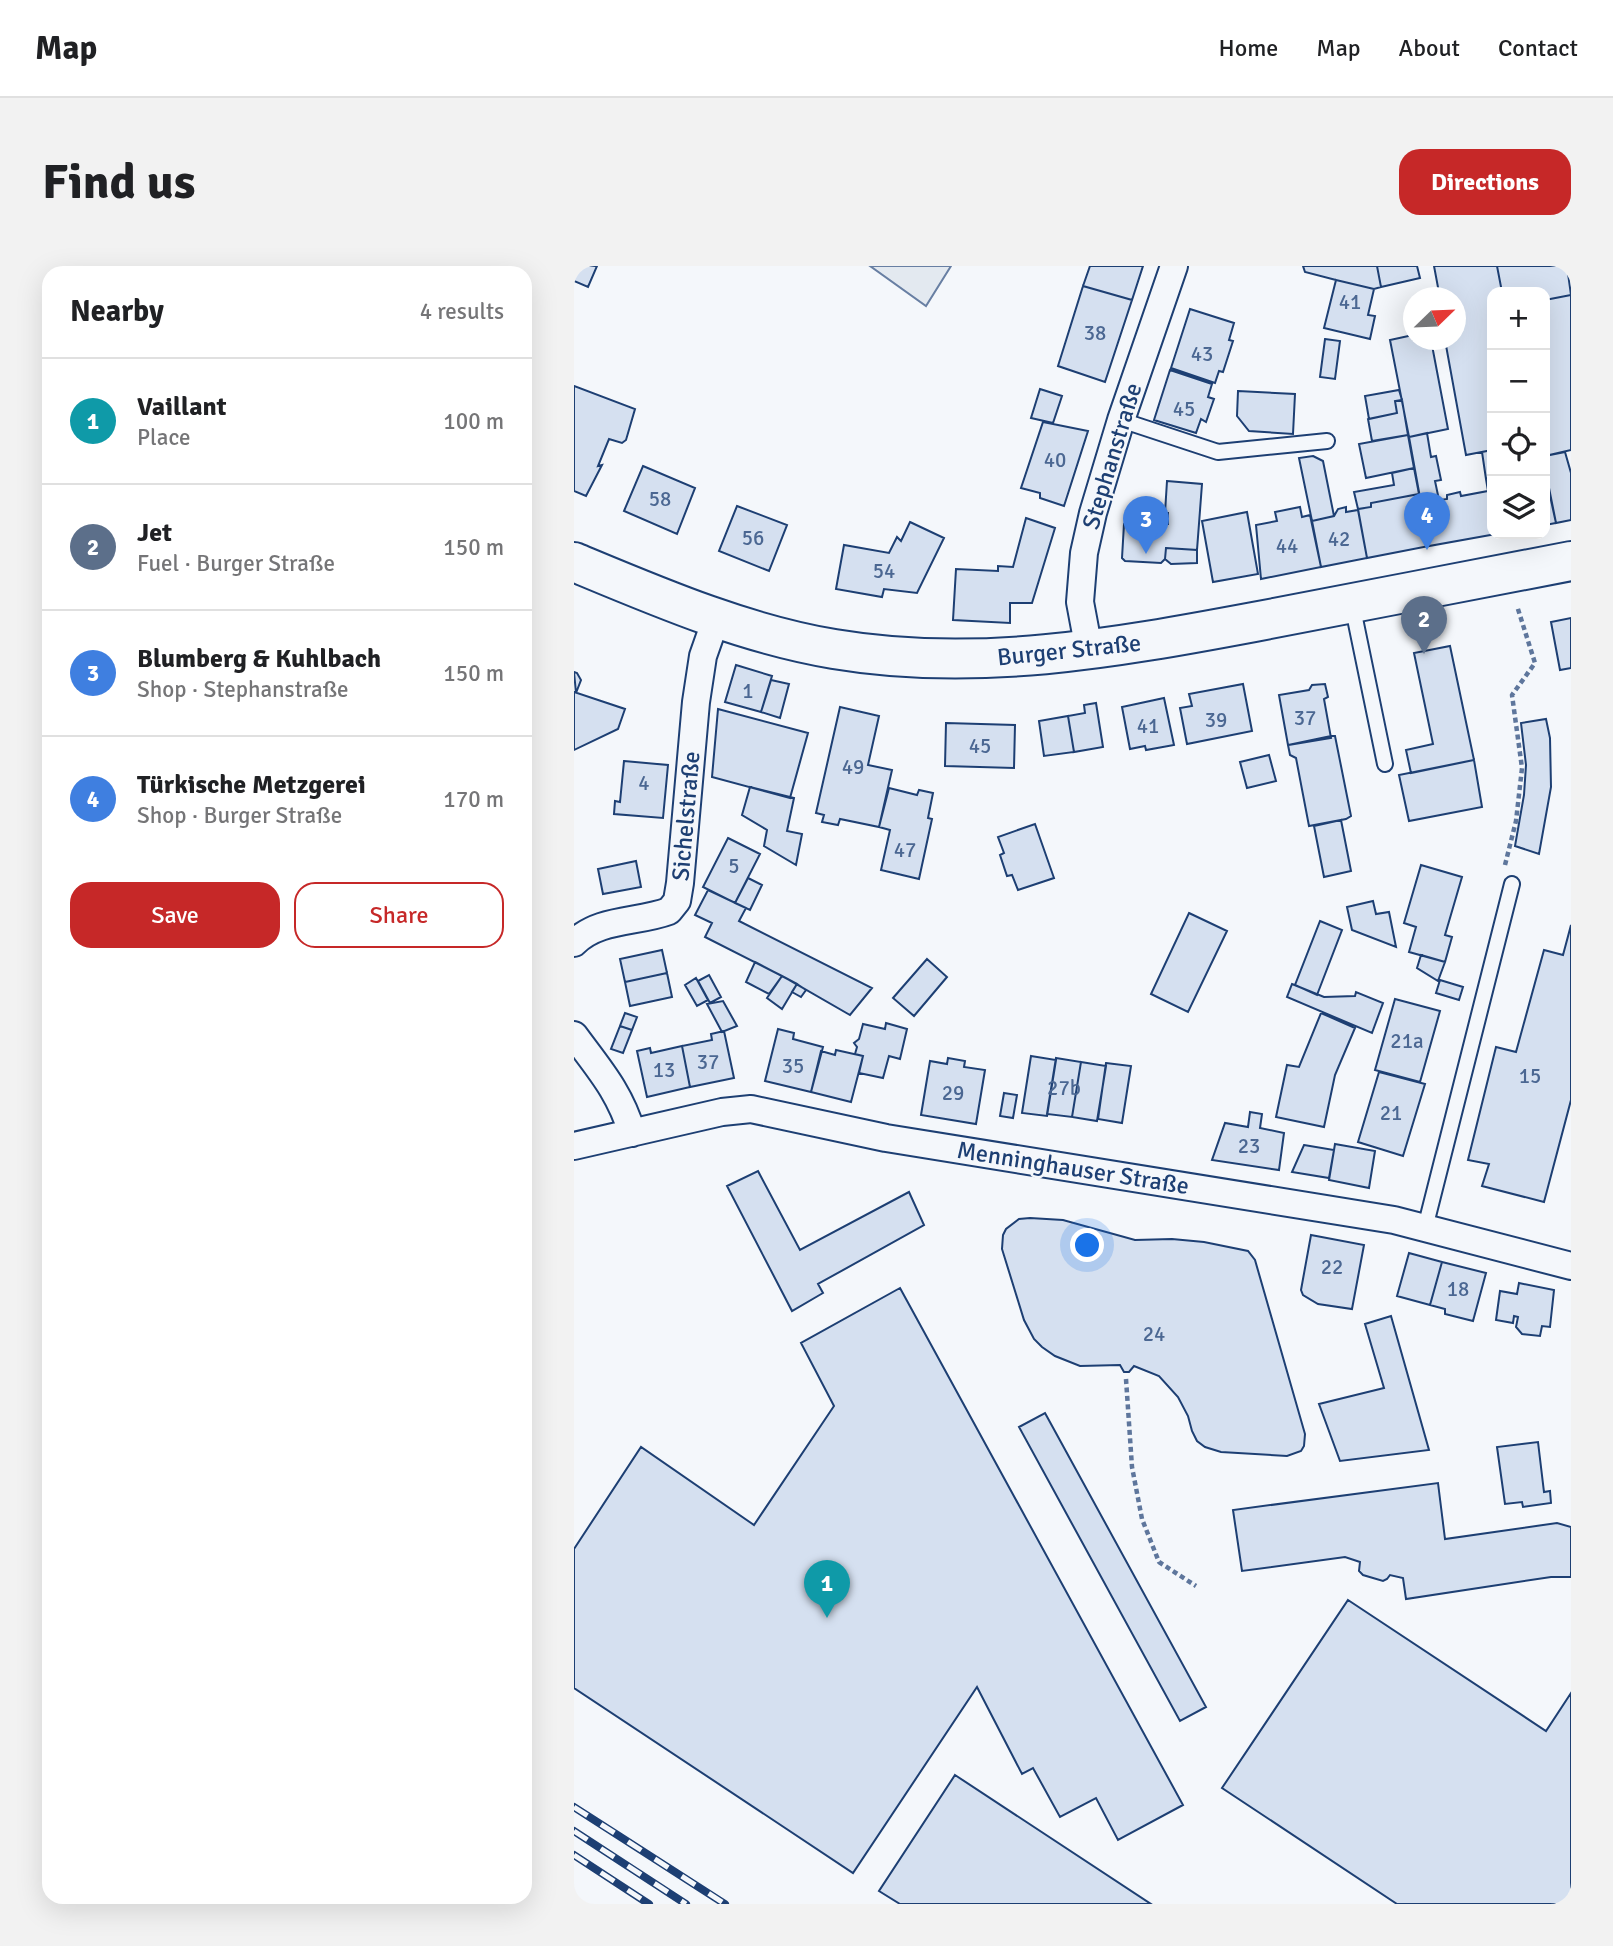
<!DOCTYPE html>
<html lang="en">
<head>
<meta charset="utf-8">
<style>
  :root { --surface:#fff; --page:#f2f2f2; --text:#202124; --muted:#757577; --line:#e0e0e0; --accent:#c62828 }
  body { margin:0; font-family:Signika,sans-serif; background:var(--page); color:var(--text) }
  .controls { position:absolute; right:21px; top:21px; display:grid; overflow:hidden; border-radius:14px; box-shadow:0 7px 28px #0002 }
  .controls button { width:63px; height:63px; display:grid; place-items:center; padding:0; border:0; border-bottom:2px solid var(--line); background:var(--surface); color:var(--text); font:35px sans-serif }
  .compass { position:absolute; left:829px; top:21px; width:63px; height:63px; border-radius:50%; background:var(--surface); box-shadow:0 7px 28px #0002; rotate:67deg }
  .you { position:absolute; left:514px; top:980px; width:24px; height:24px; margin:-18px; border:5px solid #fff; border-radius:50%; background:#1a73e8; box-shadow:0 0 0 10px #1a73e833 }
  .badge { display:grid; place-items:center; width:46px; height:46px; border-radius:50%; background:var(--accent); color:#fff; font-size:23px; font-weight:700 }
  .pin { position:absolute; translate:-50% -58px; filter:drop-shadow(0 2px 4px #0008) }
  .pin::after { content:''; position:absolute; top:37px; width:24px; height:21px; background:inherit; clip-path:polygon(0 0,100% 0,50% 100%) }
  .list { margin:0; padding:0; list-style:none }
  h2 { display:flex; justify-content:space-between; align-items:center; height:91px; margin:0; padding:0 28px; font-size:30px }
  h2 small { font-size:23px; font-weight:400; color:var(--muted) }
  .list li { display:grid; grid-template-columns:46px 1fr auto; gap:21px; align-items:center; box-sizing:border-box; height:126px; padding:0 28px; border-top:2px solid var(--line) }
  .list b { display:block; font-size:26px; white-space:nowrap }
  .list p { margin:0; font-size:23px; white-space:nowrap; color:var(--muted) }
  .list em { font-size:23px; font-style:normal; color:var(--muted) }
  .actions { display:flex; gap:14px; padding:21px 28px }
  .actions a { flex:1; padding:16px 0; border:2px solid var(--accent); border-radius:21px; text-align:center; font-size:24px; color:var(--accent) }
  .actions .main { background:var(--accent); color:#fff }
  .icon { flex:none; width:38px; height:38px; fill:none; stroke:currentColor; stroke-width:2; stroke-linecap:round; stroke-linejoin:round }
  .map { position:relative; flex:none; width:997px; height:1638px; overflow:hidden; border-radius:21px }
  header { display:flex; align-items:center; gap:42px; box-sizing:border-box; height:98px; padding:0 35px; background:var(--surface); border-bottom:2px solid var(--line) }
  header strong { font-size:33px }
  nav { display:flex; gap:38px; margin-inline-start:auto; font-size:24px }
  .intro { display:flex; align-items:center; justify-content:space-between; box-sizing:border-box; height:168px; padding:0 42px }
  h1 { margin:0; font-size:49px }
  .button { padding:18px 32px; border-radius:21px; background:var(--accent); color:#fff; font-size:24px; font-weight:700 }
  main { display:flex; gap:42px; padding:0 42px }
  aside { flex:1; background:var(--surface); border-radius:21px; box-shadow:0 7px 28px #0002 }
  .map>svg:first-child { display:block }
</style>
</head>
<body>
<header>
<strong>Map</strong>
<nav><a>Home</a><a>Map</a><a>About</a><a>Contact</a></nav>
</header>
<div class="intro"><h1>Find us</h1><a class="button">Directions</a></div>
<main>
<aside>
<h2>Nearby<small>4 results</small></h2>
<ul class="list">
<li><span class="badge" style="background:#0f9aa8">1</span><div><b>Vaillant</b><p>Place</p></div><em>100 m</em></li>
<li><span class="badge" style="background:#5c6f8a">2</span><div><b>Jet</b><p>Fuel · Burger Straße</p></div><em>150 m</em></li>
<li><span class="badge" style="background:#3f7fe0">3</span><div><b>Blumberg &amp; Kuhlbach</b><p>Shop · Stephanstraße</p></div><em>150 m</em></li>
<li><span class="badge" style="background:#3f7fe0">4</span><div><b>Türkische Metzgerei</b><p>Shop · Burger Straße</p></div><em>170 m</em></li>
</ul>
<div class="actions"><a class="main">Save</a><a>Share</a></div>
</aside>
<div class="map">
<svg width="997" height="1638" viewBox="0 0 997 1638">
  <rect width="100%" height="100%" fill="#f4f7fb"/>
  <path fill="#e3e9f0" stroke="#687fa3" stroke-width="2" d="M296 0H377L352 40Z"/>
  <path fill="#d5e0f0" stroke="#1d3f73" stroke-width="2" d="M0 0H23L14 21 0 15Z
    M516 0H569L558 34 509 20Z
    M729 0H803L807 21 800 23 762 14 731 6Z
    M803 0H843L846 12 807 21Z
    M860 0H923L928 26H918V184L892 189 871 74H881V32H866Z
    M923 0H993L997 29 971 34V26H928Z
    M762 14 800 23 794 49 801 50 796 73 750 62Z
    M509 20 558 34 531 116 484 100Z
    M997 29V184L971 190V34Z
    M616 43 660 57 655 74 659 75 649 106 645 105 641 117 597 102Z
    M839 69V74H857L874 163 835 171 816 74Z
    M751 73 766 75 761 113 746 111Z
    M596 104 638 118 634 131 640 133 632 156 627 153 622 167 580 154Z
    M0 120 61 143 52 174 48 177 35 173 24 200 28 199 12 230 0 225Z
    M466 123 488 130 479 157 457 152Z
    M825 124 828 134 821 135 823 147 795 153 791 130Z
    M664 125 721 128 719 168 675 165 663 150Z
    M828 134 834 169 798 175 794 153 823 147 821 135Z
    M469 156 514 165 490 240 466 232V227L447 222Z
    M853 167 857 191 862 190 867 214 861 215 865 234 847 237 835 171Z
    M834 169 840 202 792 212 785 178Z
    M918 184V212L912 213 908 186Z
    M991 186 997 207V254L982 257 971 207V190Z
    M739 190 749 195 760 250 738 255 725 192Z
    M69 200 121 222 103 268 50 245Z
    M840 202 845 228 797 237V241L784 243 780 226 820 219 818 207Z
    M918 212V249L912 213Z
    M971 213 974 217 982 257 971 259Z
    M593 215 628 218 623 284 592 282 591 293 587 297 551 295 548 292 550 258 553 255 594 258V247H591Z
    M914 225 918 249V268H922L855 280 847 237 873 233V229L886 226 887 230Z
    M845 228 855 280 793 292 784 243 797 241V237Z
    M163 240 213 259 195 305 145 285Z
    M726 241 728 251 736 249 747 301 687 313 682 259 703 255 701 246Z
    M772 241V246L784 244 793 292 747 301 738 255 760 250 764 243Z
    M673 246 684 308 639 316 628 255Z
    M452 252 481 262 458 337H436V357L379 354 382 303 424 305V300L439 301Z
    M336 256 370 272 343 327 310 323 308 331 262 323 270 279 315 287 323 271 327 275Z
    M592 282 623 284V297L597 298 591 293Z
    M997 352V402L986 404 977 356Z
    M876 380 900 494 837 507 832 484 859 478 840 387Z
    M162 399 198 410 187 446 151 436Z
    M0 406 3 407 7 414 2 427Z
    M197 414 215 418 206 452 187 446Z
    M669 418 678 465 613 478 606 442 618 440 615 428Z
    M751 418 754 431 750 433 757 472 714 479 705 429 735 424 738 419Z
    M0 426 51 443 44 463 0 484Z
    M590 432 600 479 572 484 571 480 556 483 548 441Z
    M522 437 529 481 500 486 494 450 511 447 510 439Z
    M266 441 305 450 294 499 318 504 305 561 266 553 264 559 248 556 250 549 242 547Z
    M144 443 234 467 216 532 138 511Z
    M494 450 500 486 470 490 465 455Z
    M972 453 976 472 977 521 965 588 941 580 950 529 952 499 947 457Z
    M372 457 441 459 440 502 371 500Z
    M757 470H761L777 550 772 553 735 560 722 492 716 489 714 479Z
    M695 489 702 515 673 522 666 496Z
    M900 494 908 541 835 555 825 509Z
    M50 495 94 499 89 552 40 548 41 535 46 536Z
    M176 521 220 532 213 565 228 568 222 599 190 580 193 564 168 549Z
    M315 522 343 529 345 524 359 527 354 552 358 553 345 613 307 604 316 564 305 561Z
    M767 554 777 605 750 611 740 560Z
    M461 558 480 612 444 624 438 609 433 610 426 589 430 587 424 571Z
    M154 572 186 588 161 637 129 621Z
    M62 595 67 621 29 628 24 603Z
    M847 599 888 611 871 669 878 671 871 696 835 686 842 661 830 657Z
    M174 612 188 619 176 644 161 637Z
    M134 624 172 642 165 655 298 722 276 749 208 710 131 671 138 657 121 649Z
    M799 635 802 648 815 646 822 681 778 664 773 641Z
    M615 647 653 665 614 746 577 728Z
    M746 655 768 664 743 729 721 719Z
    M997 659V834L970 936 908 920 915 898 894 894 922 781 942 786 970 684 989 689Z
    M88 684 93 707 51 716 46 693Z
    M847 689 871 696 864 715 843 702Z
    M353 693 373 711 340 750 319 732Z
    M181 696 208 710 195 728 172 716Z
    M93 707 98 731 56 740 51 716Z
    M135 709 147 731 136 737 124 715Z
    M208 710 223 718 208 743 193 732Z
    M122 712 134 734 123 740 111 719Z
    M866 714 889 721 885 734 862 727Z
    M223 718 232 724 227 731 218 726Z
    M718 718 750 731 781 730 782 726 809 737 798 767 713 731Z
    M821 733 866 745 846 816 801 804Z
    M149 735 163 760 148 766 133 738Z
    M51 747 63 751 58 764 46 760Z
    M747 747 781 762 761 809 750 861 702 851 713 799 725 801Z
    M312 757 333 763 326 793 315 790 309 812 285 807 289 790 281 788 283 781 280 777 285 773 289 758 311 763Z
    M46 760 58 764 49 787 37 783Z
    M204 763 220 767 219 773 249 781 237 826 191 815Z
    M150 765 160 812 116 821 108 780 138 774 137 768Z
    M108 780 116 821 73 831 63 785 76 782 77 787Z
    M262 784 289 790 277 836 237 826 247 785 261 789Z
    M457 790 482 794 473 850 448 847Z
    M374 792 391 795 390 801 411 804 402 858 347 849 356 795 373 798Z
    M482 792 507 796 498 851 473 848Z
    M507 796 532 800 523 855 498 851Z
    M532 797 557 800 548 857 524 853Z
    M805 806 851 818 829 890 784 876Z
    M430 827 443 829 439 852 426 850Z
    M676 846 688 848 686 862 710 867 705 904 638 894 651 857 674 861Z
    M761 878 801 885 795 922 755 914Z
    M730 879 760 884 755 912 718 906Z
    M184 905 226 984 335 926 350 959 244 1018 249 1027 218 1045 153 920Z
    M456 952 489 954 561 974 598 973 630 976 674 985 681 994 731 1168 730 1180 727 1185 713 1190 647 1186 631 1181 623 1175 618 1165 614 1150 604 1131 585 1110 560 1100 555 1106H550L546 1099 506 1100 481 1090 468 1081 460 1073 450 1054 428 983 429 969 432 963 445 953Z
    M737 969 790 979 778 1043 744 1038 729 1029 727 1024Z
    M835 987 868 996 856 1039 823 1030Z
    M868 996 912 1007 899 1055 871 1048V1043L856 1039Z
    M945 1017 980 1024 976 1061 968 1060 966 1070 948 1068 942 1061 944 1051 940 1050 939 1057 922 1054 926 1025 943 1028Z
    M326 1022 609 1539 544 1574 522 1532 486 1551 459 1502 448 1508 403 1421 279 1607 0 1422V1283L67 1181 180 1259 260 1140 227 1077Z
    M817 1050 855 1184 766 1195 745 1138 810 1122 791 1058Z
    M471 1147 632 1441 606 1455 445 1161Z
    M964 1176 970 1226 976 1225 977 1237 949 1241 948 1236 931 1238 923 1181Z
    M864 1217 871 1273 983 1257 997 1261V1311H977L832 1333 829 1312 816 1309 813 1313 809 1315 789 1309 785 1305 786 1296 771 1291 668 1305 659 1244Z
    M774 1334 972 1465 997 1427V1638H823L648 1522Z
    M381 1509 577 1638H326L305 1625Z"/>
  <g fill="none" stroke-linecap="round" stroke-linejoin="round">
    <g stroke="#1d3f73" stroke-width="18">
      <path id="lane" d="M547 154 644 186 753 175
        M778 338 811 498
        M851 962 938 618"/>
    </g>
    <g stroke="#1d3f73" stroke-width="30">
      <path id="street" d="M515 384 506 336 510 287 519 247 547 154 600 0
        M0 677C25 652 63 657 95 645L103 635 106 617 122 436 129 390 142 353
        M0 769C25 803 46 826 58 867
        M0 880 148 846 177 843 312 872 820 954 997 1000"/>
    </g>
    <g stroke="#1d3f73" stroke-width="42">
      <path id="secondary" d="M0 296C84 331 170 368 260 383 402 407 541 382 680 356 786 336 891 315 997 295"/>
    </g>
    <path stroke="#5e769c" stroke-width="4.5" stroke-dasharray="5 3.5" stroke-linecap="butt" d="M931 599 942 555 948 502 938 429 961 397 943 340
      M552 1113 558 1201 568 1253 585 1296 622 1320"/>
    <use href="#lane" stroke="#f4f7fb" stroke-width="14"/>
    <use href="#street" stroke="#f4f7fb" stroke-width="26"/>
    <use href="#secondary" stroke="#f4f7fb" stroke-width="38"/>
    <g stroke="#1d3f73" stroke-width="8">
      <path id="rail" d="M0 1541 151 1638
        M0 1565 112 1638
        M0 1589 75 1638"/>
    </g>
    <use href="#rail" stroke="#f4f7fb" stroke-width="5" stroke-dasharray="16" stroke-linecap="butt"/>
  </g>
  <g text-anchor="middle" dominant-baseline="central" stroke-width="5" stroke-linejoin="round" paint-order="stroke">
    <g font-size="21" fill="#4b6792">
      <text x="776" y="36">41</text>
      <text x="521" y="67">38</text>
      <text x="628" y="88">43</text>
      <text x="610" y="143">45</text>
      <text x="481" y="194">40</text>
      <text x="86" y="233">58</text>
      <text x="179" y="272">56</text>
      <text x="765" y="273">42</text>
      <text x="713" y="280">44</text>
      <text x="310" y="305">54</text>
      <text x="174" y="425">1</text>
      <text x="731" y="452">37</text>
      <text x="642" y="454">39</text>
      <text x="574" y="460">41</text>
      <text x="406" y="480">45</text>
      <text x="279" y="501">49</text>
      <text x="70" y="517">4</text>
      <text x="331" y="584">47</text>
      <text x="160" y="600">5</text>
      <text x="833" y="775">21a</text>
      <text x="134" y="796">37</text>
      <text x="219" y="800">35</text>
      <text x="90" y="804">13</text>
      <text x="956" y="810">15</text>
      <text x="490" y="822">27b</text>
      <text x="379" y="827">29</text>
      <text x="817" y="847">21</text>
      <text x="675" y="880">23</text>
      <text x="758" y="1001">22</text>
      <text x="884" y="1023">18</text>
      <text x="580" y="1068">24</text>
    </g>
    <g font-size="24" fill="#1d3f73" stroke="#f4f7fb">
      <text transform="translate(538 190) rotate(-73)">Stephanstraße</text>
      <text transform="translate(495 384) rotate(-6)">Burger Straße</text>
      <text transform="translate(112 550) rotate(-85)">Sichelstraße</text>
      <text transform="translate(499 902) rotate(9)">Menninghauser Straße</text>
    </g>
  </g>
</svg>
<div class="controls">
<button>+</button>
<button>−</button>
<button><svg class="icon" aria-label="locate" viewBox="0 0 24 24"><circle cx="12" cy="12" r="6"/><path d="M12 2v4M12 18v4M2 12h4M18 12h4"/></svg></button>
<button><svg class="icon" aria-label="layers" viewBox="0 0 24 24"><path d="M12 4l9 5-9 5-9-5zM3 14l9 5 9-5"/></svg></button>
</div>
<svg class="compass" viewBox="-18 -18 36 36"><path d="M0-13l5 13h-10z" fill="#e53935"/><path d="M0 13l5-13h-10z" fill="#757577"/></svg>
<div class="you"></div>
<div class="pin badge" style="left:253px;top:1352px;background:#0f9aa8">1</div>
<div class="pin badge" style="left:850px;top:388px;background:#5c6f8a">2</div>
<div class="pin badge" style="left:572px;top:288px;background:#3f7fe0">3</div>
<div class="pin badge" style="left:853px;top:284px;background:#3f7fe0">4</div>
</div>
</main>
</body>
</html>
